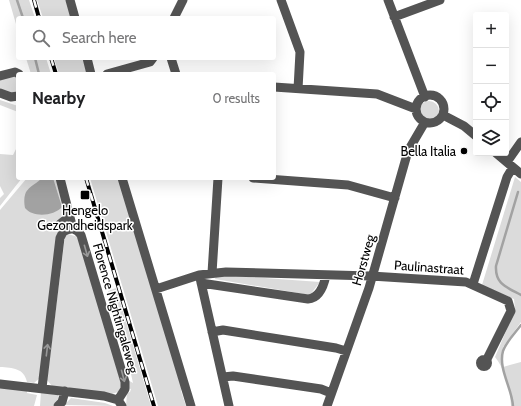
<!DOCTYPE html>
<html lang="en">
<head>
<meta charset="utf-8">
<style>
  :root { --surface:#fff; --page:#f2f2f2; --text:#202124; --muted:#757577; --line:#e0e0e0 }
  body { margin:0; font-family:Cabin,sans-serif; background:var(--page); color:var(--text) }
  .controls { position:absolute; right:12px; top:12px; display:grid; overflow:hidden; border-radius:4px; box-shadow:0 4px 16px #0002 }
  .controls button { width:36px; height:36px; display:grid; place-items:center; padding:0; border:0; border-bottom:1px solid var(--line); background:var(--surface); color:var(--text); font:20px sans-serif }
  .list { margin:0; padding:0; list-style:none }
  h2 { display:flex; justify-content:space-between; align-items:center; height:52px; margin:0; padding:0 16px; font-size:17px }
  h2 small { font-size:13px; font-weight:400; color:var(--muted) }
  .icon { flex:none; width:22px; height:22px; fill:none; stroke:currentColor; stroke-width:2; stroke-linecap:round; stroke-linejoin:round }
  .map { position:relative; flex:none; width:521px; height:406px; overflow:hidden }
  .search { position:absolute; background:var(--surface); box-shadow:0 4px 16px #0002; left:16px; top:16px; width:260px; height:44px; display:flex; align-items:center; gap:10px; box-sizing:border-box; padding:0 14px; border-radius:4px; color:var(--muted); font-size:15px }
  .panel { position:absolute; background:var(--surface); box-shadow:0 4px 16px #0002; left:16px; top:72px; width:260px; height:108px; border-radius:4px }
  .map>svg:first-child { display:block }
</style>
</head>
<body>
<div class="map">
<svg width="521" height="406" viewBox="0 0 521 406">
  <rect width="100%" height="100%" fill="#fff"/>
  <path fill="#dbdbdb" d="M9 0H29L35 18H18V31Z
    M37 0H66L71 18H43Z
    M26 58H46L51 74H31Z
    M54 58H83L88 74H59Z
    M11 75 18 77V93L16 94 0 90V79Z
    M0 100 18 106V112L0 105Z
    M419 111a10 10 0 1 1 20 0a10 10 0 1 1-20 0Z
    M18 145V178H22L0 206V198L4 194 0 186V154L13 155Z
    M515 177 521 182V322L503 347 501 362 503 367 521 362V406H511C510 388 506 371 495 357L515 310 514 299 482 285Z
    M27 178H57L66 208 59 221 62 227 41 377 34 383 27 382C24 368 13 368 0 367V210Z
    M90 178H119L183 387 181 391 186 406H158Z
    M68 234 78 237 122 386 118 392 112 394 52 386 47 380 65 236Z
    M221 275 320 282 310 295 215 279 216 276Z
    M116 288 151 406H126L127 393 130 392 131 389 127 388 126 379 133 383 131 374 133 373 108 291Z
    M0 387 27 390V393L37 395 34 406H0Z
    M41 392 58 395V401L53 406H40Z
    M71 398 105 403 113 406 64 405Z"/>
  <path fill="#a2a2a2" d="M42 178H53L62 207C54 216 33 218 25 208 22 188 30 189 42 178Z"/>
  <g fill="none" stroke-linecap="round" stroke-linejoin="round">
    <path stroke="#a2a2a2" stroke-width="2.5" d="M17 0 23 18
      M35 58 39 74
      M518 192 496 266C495 284 506 287 521 295
      M513 406C512 388 498 369 503 351 506 342 516 332 521 325"/>
    <path stroke="#545454" stroke-width="9" d="M70 0 75 18
      M281 0 300 52 298 89
      M388 0 425 97
      M394 17 440 0
      M174 18 183 0
      M87 58 91 74
      M171 58 176 74
      M107 74 150 62 153 58
      M0 76 15 72 19 74
      M274 87 377 94 416 109
      M0 93 11 97 18 96
      M416 109a14 14 0 1 1 28 0a14 14 0 1 1-28 0Z
      M443 115 464 126 476 136
      M496 153 521 174
      M507 162 521 142
      M60 178 73 229
      M122 178 191 406
      M253 178 348 185 395 198
      M60 224 70 216
      M212 273 218 178
      M200 278 229 406
      M201 283 308 299C320 298 324 285 326 275
      M473 284 507 177 513 167
      M156 289 199 275 226 272 371 276 466 282 508 301 511 311 486 361
      M212 332 223 330 336 348 346 351
      M480.5 363a3.5 3.5 0 1 1 7 0a3.5 3.5 0 1 1-7 0Z
      M223 377 233 376 321 389 331 393
      M0 384 104 396 118 400 122 406
      M42 388 60 238 63 232C71 227 76 228 81 235L125 382V389L118 400
      M58 406 62 402 65 391
      M327 406 369 288 408 151 425 122"/>
    <g stroke="#000" stroke-width="4">
      <path id="rail" d="M34 0 39 18
        M51 58 56 74
        M86 178 154 406"/>
    </g>
    <use href="#rail" stroke="#fff" stroke-width="2.5" stroke-dasharray="8" stroke-linecap="butt"/>
  </g>
  <defs><path id="oneway-shaft" d="M-6 0H5M1.5-3L5.5 0L1.5 3" fill="none" stroke-width="1.6" stroke-linecap="round" stroke-linejoin="round"/></defs>
  <g stroke="#989898">
    <use href="#oneway-shaft" transform="translate(86 251) rotate(74)"/>
    <use href="#oneway-shaft" transform="translate(47 350) rotate(-83)"/>
    <use href="#oneway-shaft" transform="translate(123 376) rotate(75)"/>
  </g>
  <g fill="#000" stroke="#fff" stroke-width="1.5">
    <circle cx="464" cy="151" r="4"/>
    <rect x="80" y="190" width="10" height="10" rx="2"/>
  </g>
  <g text-anchor="middle" dominant-baseline="central" stroke-width="3" stroke-linejoin="round" paint-order="stroke">
    <g font-size="13" fill="#000" stroke="#fff" text-anchor="end">
      <text x="456" y="151">Bella Italia</text>
      <text x="85" y="210" text-anchor="middle">Hengelo<tspan x="85" dy="15">Gezondheidspark</tspan></text>
    </g>
    <g font-size="13" fill="#000" stroke="#fff">
      <text transform="translate(363 260) rotate(-74)">Horstweg</text>
      <text transform="translate(429 267) rotate(4)">Paulinastraat</text>
      <text transform="translate(116 308) rotate(74)">Florence Nightingaleweg</text>
    </g>
  </g>
</svg>
<div class="controls">
<button>+</button>
<button>−</button>
<button><svg class="icon" aria-label="locate" viewBox="0 0 24 24"><circle cx="12" cy="12" r="6"/><path d="M12 2v4M12 18v4M2 12h4M18 12h4"/></svg></button>
<button><svg class="icon" aria-label="layers" viewBox="0 0 24 24"><path d="M12 4l9 5-9 5-9-5zM3 14l9 5 9-5"/></svg></button>
</div>
<div class="search"><svg class="icon" aria-label="search" viewBox="0 0 24 24"><circle cx="10" cy="10" r="6"/><path d="M15 15l6 6"/></svg>Search here</div>
<section class="panel">
<h2>Nearby<small>0 results</small></h2>
<ul class="list">
</ul>
</section>
</div>
</body>
</html>
